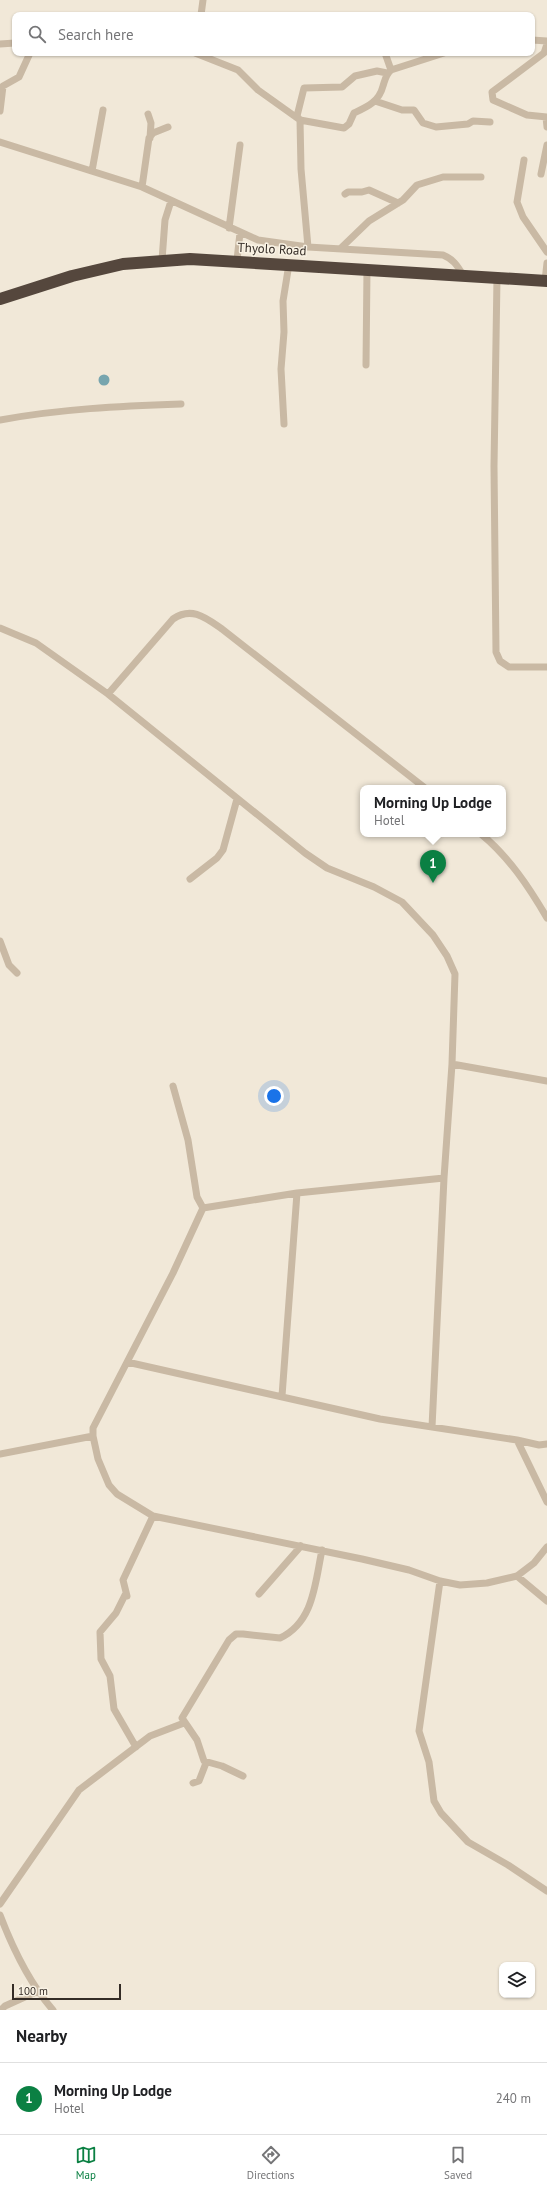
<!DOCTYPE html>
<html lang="en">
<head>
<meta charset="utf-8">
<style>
  :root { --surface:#fff; --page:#f6f6f6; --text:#202124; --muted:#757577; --line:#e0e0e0; --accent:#0b8043 }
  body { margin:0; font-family:"PT Sans",sans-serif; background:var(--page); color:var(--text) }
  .controls { position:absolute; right:12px; bottom:12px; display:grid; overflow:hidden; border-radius:8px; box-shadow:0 1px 3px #0004 }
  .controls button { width:36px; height:36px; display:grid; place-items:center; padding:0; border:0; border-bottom:1px solid var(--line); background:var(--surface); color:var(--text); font:20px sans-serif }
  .scale { position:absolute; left:12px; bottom:10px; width:109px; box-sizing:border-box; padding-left:4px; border:2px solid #342c26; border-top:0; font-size:11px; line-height:14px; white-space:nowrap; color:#342c26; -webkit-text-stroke:3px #f9f2e4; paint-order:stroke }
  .you { position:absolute; left:274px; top:1096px; width:14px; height:14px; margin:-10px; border:3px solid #fff; border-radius:50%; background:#1a73e8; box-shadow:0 0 0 6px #1a73e833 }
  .badge { display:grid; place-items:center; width:26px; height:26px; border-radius:50%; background:var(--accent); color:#fff; font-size:13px; font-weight:700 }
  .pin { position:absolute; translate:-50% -33px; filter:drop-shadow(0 1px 2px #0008) }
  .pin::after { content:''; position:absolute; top:21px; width:14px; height:12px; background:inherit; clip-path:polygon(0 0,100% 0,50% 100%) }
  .popup { position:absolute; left:360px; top:785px; width:146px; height:52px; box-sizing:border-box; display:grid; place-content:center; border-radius:8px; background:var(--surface); filter:drop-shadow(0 1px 3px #0005); font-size:13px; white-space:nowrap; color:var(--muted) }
  .popup b { font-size:15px; color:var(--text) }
  .popup::after { content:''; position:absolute; left:50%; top:100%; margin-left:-8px; border:8px solid transparent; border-top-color:var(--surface) }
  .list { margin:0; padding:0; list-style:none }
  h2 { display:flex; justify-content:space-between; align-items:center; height:52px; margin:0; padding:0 16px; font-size:17px }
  h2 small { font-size:13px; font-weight:400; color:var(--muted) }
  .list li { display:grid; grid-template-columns:26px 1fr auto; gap:12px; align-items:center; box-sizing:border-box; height:72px; padding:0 16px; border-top:1px solid var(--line) }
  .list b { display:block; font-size:15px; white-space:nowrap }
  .list p { margin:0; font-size:13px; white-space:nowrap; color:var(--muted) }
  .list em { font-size:13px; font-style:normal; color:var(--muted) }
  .icon { flex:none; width:22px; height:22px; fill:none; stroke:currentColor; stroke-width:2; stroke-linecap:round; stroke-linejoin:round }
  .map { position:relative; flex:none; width:547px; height:2010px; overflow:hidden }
  .search { position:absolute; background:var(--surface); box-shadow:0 1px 3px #0004; left:12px; right:12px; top:12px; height:44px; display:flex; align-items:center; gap:10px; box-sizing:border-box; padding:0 14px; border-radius:8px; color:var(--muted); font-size:15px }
  .sheet { height:124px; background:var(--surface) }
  nav { display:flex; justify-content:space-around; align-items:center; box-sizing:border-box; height:56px; border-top:1px solid var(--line); background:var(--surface); font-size:11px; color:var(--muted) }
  nav a { display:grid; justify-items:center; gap:2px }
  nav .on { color:var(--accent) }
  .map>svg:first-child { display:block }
</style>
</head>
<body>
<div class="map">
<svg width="547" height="2010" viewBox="0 0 547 2010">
  <rect width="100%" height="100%" fill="#f1e8d8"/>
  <path fill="#77a5ae" d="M98.5 380a5.5 5.5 0 1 1 11 0a5.5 5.5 0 1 1-11 0Z"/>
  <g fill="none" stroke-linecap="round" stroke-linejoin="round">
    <path stroke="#c9b9a4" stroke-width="7" d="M201 15 203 0
      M532 40 547 41
      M0 44 15 43
      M547 44 544 53 492 92 493 100 527 115 547 117
      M195 53 238 70 258 90 300 120 344 128 349 124 354 113C367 107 379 102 383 86 385 80 386 74 391 70L444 53
      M385 53 391 70
      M375 101 402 110H414L423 123 436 127 468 124 473 121 490 122
      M0 111 3 86 19 77 30 53
      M148 114 151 123 150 138
      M546 117 547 127
      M0 142 142 187 258 240 308 247 443 255C453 259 457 265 463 275
      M524 160 517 202 523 217 547 252
      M92 171 103 110
      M541 174 547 145
      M142 187 149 138 153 133 168 127
      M345 194 348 192H362L369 190 398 203
      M229 228 240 145
      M308 247 301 169 300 120 297 116 304 88 342 87 355 76 377 71 387 73
      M341 248 369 221 403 200 417 185 443 177H481
      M162 260 165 220 171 201
      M237 260 240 233
      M497 278 494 466 496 652 500 661 509 667H547
      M545 281 547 263
      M366 365 367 269
      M0 420C60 409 120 406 181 404
      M284 424 281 369 284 332 283 301 289 264
      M0 628 36 643 108 694 305 853 327 868 374 887 402 902 433 935 447 956 455 974 452 1064 444 1178 432 1427
      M108 694 173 619C192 606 206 618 222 629L425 788
      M481 834C509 857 529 887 547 918
      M190 879 217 858 223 850 237 799
      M0 941 9 965 17 973
      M452 1064 547 1081
      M173 1086 188 1140 197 1197 203 1208
      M444 1178 297 1193 203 1208 173 1273 93 1428V1436L98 1459 109 1485 117 1494 153 1516 362 1559 409 1570 440 1581 460 1585 487 1583 517 1576 534 1563 547 1547
      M127 1362 380 1419 517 1440 547 1502
      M282 1396 297 1193
      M517 1440 539 1445 547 1444
      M0 1454 93 1436
      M517 1576 547 1601
      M440 1581 419 1731 429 1762 434 1801 441 1813 468 1842 508 1865 547 1891
      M126 1593 116 1613 100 1632 101 1659 110 1676 114 1709 136 1747
      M259 1594 301 1546
      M127 1596 123 1580 153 1516
      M243 1776 222 1766 204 1761 197 1740 182 1718 229 1640 236 1634H243L280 1638C314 1622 315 1583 322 1550
      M193 1783 199 1781 206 1763
      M0 1904 79 1790 150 1736 184 1723
      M0 1915C13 1949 29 1983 53 2010
      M1 2010 5 2006 38 1991"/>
    <path stroke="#55473d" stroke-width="12" d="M0 299 72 276 123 264 190 259 547 281"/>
  </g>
  <g text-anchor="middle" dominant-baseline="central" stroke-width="3" stroke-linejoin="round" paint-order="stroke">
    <g font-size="13" fill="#342c26" stroke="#f9f2e4">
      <text transform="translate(272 249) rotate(3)">Thyolo Road</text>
    </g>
  </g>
</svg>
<div class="controls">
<button><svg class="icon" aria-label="layers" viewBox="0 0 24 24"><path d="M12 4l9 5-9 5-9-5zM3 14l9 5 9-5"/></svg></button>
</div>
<div class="scale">100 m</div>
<div class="you"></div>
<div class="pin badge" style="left:433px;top:883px">1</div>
<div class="popup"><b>Morning Up Lodge</b>Hotel</div>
<div class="search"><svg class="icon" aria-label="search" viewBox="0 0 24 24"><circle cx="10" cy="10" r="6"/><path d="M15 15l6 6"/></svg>Search here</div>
</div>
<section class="sheet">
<h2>Nearby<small></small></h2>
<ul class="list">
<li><span class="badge">1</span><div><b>Morning Up Lodge</b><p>Hotel</p></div><em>240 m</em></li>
</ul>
</section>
<nav>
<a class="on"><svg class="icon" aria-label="map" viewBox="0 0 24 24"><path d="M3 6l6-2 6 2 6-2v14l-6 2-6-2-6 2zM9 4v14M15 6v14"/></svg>Map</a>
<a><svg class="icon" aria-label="directions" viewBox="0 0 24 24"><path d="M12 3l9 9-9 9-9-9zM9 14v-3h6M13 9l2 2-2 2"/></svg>Directions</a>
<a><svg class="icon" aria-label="saved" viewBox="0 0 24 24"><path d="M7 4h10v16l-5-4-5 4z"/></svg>Saved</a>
</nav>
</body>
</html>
